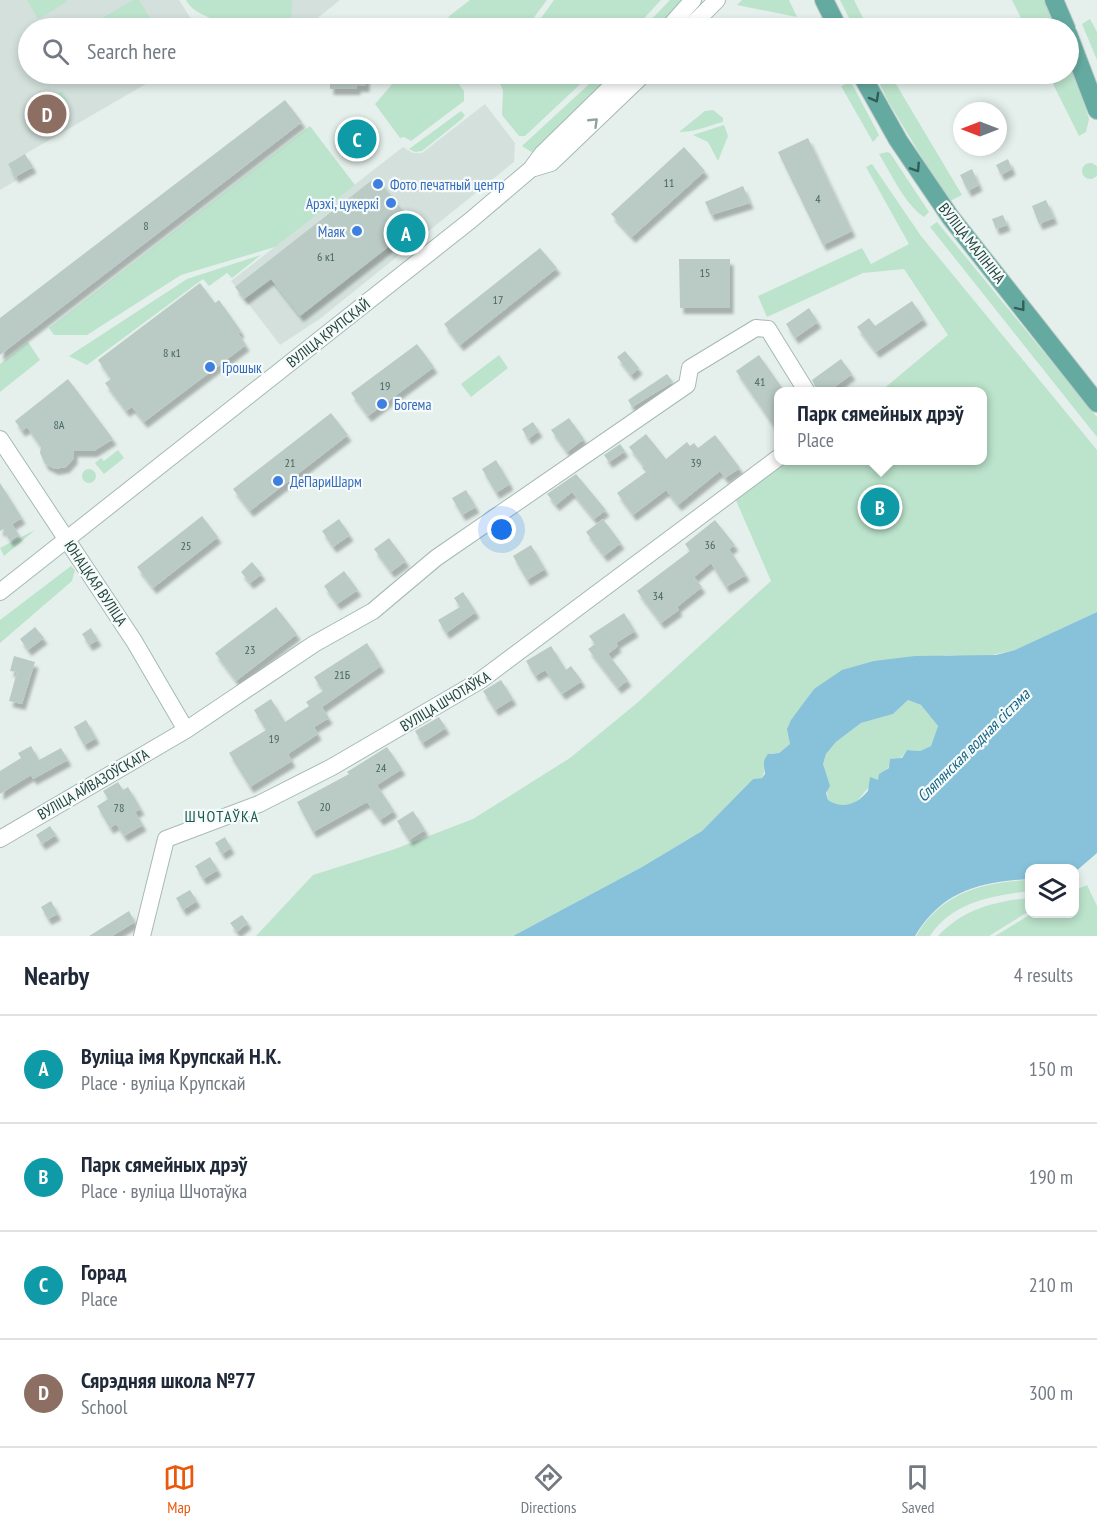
<!DOCTYPE html>
<html lang="en">
<head>
<meta charset="utf-8">
<style>
  :root { --surface:#fff; --page:#f2f2f3; --text:#1f2937; --muted:#747a83; --line:#e0e1e3; --accent:#ea580c }
  body { margin:0; font-family:"PT Sans Narrow",sans-serif; background:var(--page); color:var(--text) }
  .controls { position:absolute; right:18px; bottom:18px; display:grid; overflow:hidden; border-radius:12px; box-shadow:0 3px 9px #0003 }
  .controls button { width:54px; height:54px; display:grid; place-items:center; padding:0; border:0; border-bottom:2px solid var(--line); background:var(--surface); color:var(--text); font:30px sans-serif }
  .compass { position:absolute; left:953px; top:102px; width:54px; height:54px; border-radius:50%; background:var(--surface); box-shadow:0 3px 9px #0003; rotate:270deg }
  .you { position:absolute; left:502px; top:530px; width:21px; height:21px; margin:-15px; border:4px solid #fff; border-radius:50%; background:#1a73e8; box-shadow:0 0 0 9px #1a73e833 }
  .badge { display:grid; place-items:center; width:39px; height:39px; border-radius:50%; background:var(--accent); color:#fff; font-size:20px; font-weight:700 }
  .pin { position:absolute; translate:-50% -50%; border:3px solid #fff; box-shadow:0 2px 6px #0006 }
  .popup { position:absolute; left:774px; top:387px; width:213px; height:78px; box-sizing:border-box; display:grid; place-content:center; border-radius:12px; background:var(--surface); filter:drop-shadow(0 2px 4px #0005); font-size:20px; white-space:nowrap; color:var(--muted) }
  .popup b { font-size:22px; color:var(--text) }
  .popup::after { content:''; position:absolute; left:50%; top:100%; margin-left:-12px; border:12px solid transparent; border-top-color:var(--surface) }
  .list { margin:0; padding:0; list-style:none }
  h2 { display:flex; justify-content:space-between; align-items:center; height:78px; margin:0; padding:0 24px; font-size:26px }
  h2 small { font-size:20px; font-weight:400; color:var(--muted) }
  .list li { display:grid; grid-template-columns:39px 1fr auto; gap:18px; align-items:center; box-sizing:border-box; height:108px; padding:0 24px; border-top:2px solid var(--line) }
  .list b { display:block; font-size:22px; white-space:nowrap }
  .list p { margin:0; font-size:20px; white-space:nowrap; color:var(--muted) }
  .list em { font-size:20px; font-style:normal; color:var(--muted) }
  .icon { flex:none; width:33px; height:33px; fill:none; stroke:currentColor; stroke-width:2; stroke-linecap:round; stroke-linejoin:round }
  .map { position:relative; flex:none; width:1097px; height:936px; overflow:hidden }
  .search { position:absolute; background:var(--surface); box-shadow:0 3px 9px #0003; left:18px; right:18px; top:18px; height:66px; display:flex; align-items:center; gap:15px; box-sizing:border-box; padding:0 21px; border-radius:33px; color:var(--muted); font-size:22px }
  .sheet { height:510px; background:var(--surface) }
  nav { display:flex; justify-content:space-around; align-items:center; box-sizing:border-box; height:84px; border-top:2px solid var(--line); background:var(--surface); font-size:16px; color:var(--muted) }
  nav a { display:grid; justify-items:center; gap:3px }
  nav .on { color:var(--accent) }
  .map>svg:first-child { display:block }
</style>
</head>
<body>
<div class="map">
<svg width="1097" height="936" viewBox="0 0 1097 936">
  <defs>
    <filter id="shadow"><feDropShadow dx="3.5" dy="6" stdDeviation="1.5" flood-color="#0004"/></filter>
  </defs>
  <rect width="100%" height="100%" fill="#e5f0ec"/>
  <path fill="#d3e0dc" d="M0 0H179L197 28H28V74H163L8 164 17 180 0 190Z
    M260 0H340L305 28H260Z
    M485 104 515 143 514 162 321 318 280 345 231 281 403 147 413 153H422Z"/>
  <path fill="#bce3cc" d="M27 0H66L67 2 38 19Z
    M133 0H139L156 28H85Z
    M186 0H292L291 20C256 28 246 33 212 19 200 13 192 11 186 0Z
    M470 0H547L526 28H480L448 17Z
    M554 0H661L635 28H534Z
    M670 0H687L661 28H643Z
    M742 0H789L797 17 737 5Z
    M840 0H854L868 28H854Z
    M1012 0H1044L1058 28H1026Z
    M1090 19 1097 32V60L1082 24Z
    M1069 58 1089 119 1086 132 1079 136 1048 74H1068Z
    M401 74H451L464 91V101L411 141 404 137 400 138 375 104Z
    M501 74H591L525 136H519L502 115 503 91 499 80Z
    M600 74H617L533 153 522 146Z
    M875 74H890L962 195 950 201 945 196 888 101Z
    M851 82 879 135 873 142 841 86Z
    M62 91 67 100 54 109 49 99Z
    M713 110 723 118V122C707 126 696 132 679 132L705 111Z
    M461 111 465 115 462 119 422 151 415 152 409 149Z
    M724 125 728 136 718 161 708 142 693 135Z
    M310 126 355 185 275 247 181 275 87 335H54L49 328Z
    M887 152 890 153 929 212 924 217C904 203 892 175 879 154Z
    M1082 171a8 8 0 1 1 16 0a8 8 0 1 1-16 0Z
    M872 164 921 236 1097 450V612L1015 650 983 657 946 655 814 689 788 726 790 744 779 753H771L762 778 753 779 702 831 642 867 513 936H256L313 875 395 849 473 819 570 758 637 703 771 581 735 498 789 461 982 460V392L881 391 948 335 904 269 863 273 767 317 758 296 862 248 871 264 909 244 866 167Z
    M937 222 1097 417V437L930 227Z
    M261 255 232 278 227 273 209 286 203 279 87 365 69 356 187 279Z
    M28 342 40 360 0 392V364Z
    M499 355 508 368 471 397 461 384Z
    M118 450 124 458 104 474 95 463 101 458 104 461Z
    M82 476a7 7 0 1 1 14 0a7 7 0 1 1-14 0Z
    M35 530 4 556 0 548Z
    M71 566 75 570 72 581 0 643V620Z
    M908 700 921 705 938 726 931 746 920 751 907 750C900 762 881 769 878 781 862 785 858 820 828 800L823 764 826 754 836 742 861 723 893 714Z
    M1029 880V891C992 896 952 902 930 936H916C941 893 982 882 1029 880Z
    M1087 885 1097 906V936H995L1031 914H1074L1075 890Z
    M1029 898V911L989 936H938C964 909 993 902 1029 898Z"/>
  <path fill="#88c2da" fill-rule="evenodd" d="M1097 612V853L1075 872 1074 868H1030L1029 879C979 882 942 891 915 936H513L642 867 702 831 753 779 762 778 765 774C765 765 761 763 768 754L779 753 790 744 787 729 791 720 814 689 842 670 874 661 915 656 996 655 1015 650ZM908 700 921 705 938 726 931 746 920 751 907 750 902 758 890 759 889 768 879 774 878 780 870 777 868 791C857 804 843 810 828 800L826 793 830 786 823 764 826 754 836 742 861 723 893 714Z"/>
  <path fill="#bacbc6" filter="url(#shadow)" d="M330 74H366V86H357V89H330Z
    M285 100 302 122 0 355V318Z
    M357 120 366 132 352 143 343 132Z
    M808 138 852 231 823 245 778 152Z
    M684 147 705 171 632 237 611 214Z
    M25 154 33 167 15 177 8 164Z
    M1008 159 1012 169 1001 175 996 165Z
    M972 169 979 185 968 191 960 175Z
    M376 177 415 226 300 316 271 279 244 299 235 287Z
    M743 186 750 203 711 215 705 202Z
    M1046 200 1054 218 1039 224 1032 206Z
    M1003 215 1007 225 996 229 992 219Z
    M540 248 557 268 460 345 444 324Z
    M679 259H730V308H680Z
    M200 283 215 303 219 300 241 331 238 333 246 345 144 422 132 407 126 411 105 383 111 379 98 360Z
    M912 301 924 319 876 352 857 327 869 318 875 326Z
    M809 308 818 322 795 338 786 324Z
    M417 344 434 367 368 416 351 393Z
    M625 351 639 368 631 375 617 357Z
    M759 355 785 392H778V432L736 371Z
    M841 359 852 374 828 392H818L812 380Z
    M667 374 673 382 632 407 628 400Z
    M68 379 113 439 94 451H74V458L66 467 55 469 45 464 40 453 41 447 27 427 22 431 15 421Z
    M331 413 348 435 250 511 233 489Z
    M569 418 584 439 567 452 551 430Z
    M533 422 539 431 528 439 522 429Z
    M646 434 666 459 687 442 690 446 694 443 698 448 715 435 740 468 725 478 720 471 678 505 666 490 633 515 617 493 646 472 642 468 644 466 629 447Z
    M620 444 625 451 609 462 604 455Z
    M496 460 510 484 496 493 482 469Z
    M576 474 606 510 594 519 572 492 556 505 547 494Z
    M0 483 22 518 12 524 19 535 10 541 3 529 0 531Z
    M466 490 476 507 462 515 452 498Z
    M202 516 218 537 153 588 137 567Z
    M339 519 350 535 333 547 322 531Z
    M603 519 621 543 604 556 586 532Z
    M715 520 735 545 729 549 746 575 726 587 711 563 694 577 702 587 677 607 679 610 661 623 637 591 690 551 685 544Z
    M389 538 406 561 391 572 374 549Z
    M531 545 545 569 527 580 513 556Z
    M252 562 262 574 250 583 241 572Z
    M344 571 358 590 337 604 324 586Z
    M463 592 476 612 446 633 438 620 460 607 454 598Z
    M276 607 297 634 236 681 215 653Z
    M624 613 635 631 616 643 618 646 608 654 628 680 618 688 588 649 595 644 589 636Z
    M35 627 44 638 28 650 20 639Z
    M91 628 98 640 89 645 82 634Z
    M367 643 381 666 322 707 329 718 314 727 318 734 288 754 292 761 250 787 229 753 266 730 254 710 271 699 285 722 309 706 306 702 323 691 314 677Z
    M551 646 566 670 571 666 582 681 562 694 545 670 535 676 526 661Z
    M14 656 35 662 22 704 9 701 17 672 10 671Z
    M501 680 513 699 495 710 483 691Z
    M439 717 446 728 422 743 415 731Z
    M86 720 96 738 84 745 74 727Z
    M31 746 39 760 61 748 68 760 33 779 31 775 0 794V771L21 758 18 753Z
    M387 747 402 769 377 785 394 811 380 820 367 802 313 832 297 802 349 774 347 772Z
    M118 782 123 790 128 787 141 809 135 812 143 825 124 836 116 824 110 828 97 806 108 799 103 791Z
    M413 811 425 830 409 840 397 821Z
    M50 826 56 835 42 844 36 835Z
    M225 837 231 848 222 854 215 843Z
    M210 857 218 870 203 879 195 866Z
    M190 890 197 901 183 910 176 898Z
    M51 901 58 914 48 919 41 907Z
    M129 911 135 922 112 936H89Z
    M242 915 248 923 237 932 230 923Z"/>
  <g fill="none" stroke-linecap="round" stroke-linejoin="round">
    <g stroke="#a6b9b5" stroke-width="18">
      <path id="minor" d="M668 28 693 0
        M689 28 717 0
        M531 169 551 163 644 74
        M0 439 134 641 186 730
        M0 592 471 220 531 169 542 154 624 74
        M0 839 186 730 314 644 373 611 436 558 687 385 690 368 756 328 768 329 807 392
        M142 936 166 839 259 804 332 767 481 680 778 458"/>
    </g>
    <g stroke="#c1cbc9" stroke-width="20">
      <path id="major" d="M824 0 838 28
        M1054 0 1066 28
        M1068 34 1097 110
        M861 74 898 140 951 218 1097 403"/>
    </g>
    <use href="#minor" stroke="#fff" stroke-width="16"/>
    <use href="#major" stroke="#65aaa1" stroke-width="18"/>
  </g>
  <defs><path id="oneway-chevron" d="M-2-3.5L2.5 0L-2 3.5" fill="none" stroke-width="1.6" stroke-linecap="round" stroke-linejoin="round" transform="scale(1.5)"/></defs>
  <g stroke="#325e58">
    <use href="#oneway-chevron" transform="translate(875 98) rotate(61)"/>
    <use href="#oneway-chevron" transform="translate(916 168) rotate(57)"/>
    <use href="#oneway-chevron" transform="translate(1021 307) rotate(52)"/>
  </g>
  <use stroke="#90a29f" href="#oneway-chevron" transform="translate(594 122) rotate(-44)"/>
  <g fill="#3f7fe0" stroke="#f6fbf9" stroke-width="2">
    <circle cx="378" cy="184" r="6"/>
    <circle cx="391" cy="203" r="6"/>
    <circle cx="357" cy="231" r="6"/>
    <circle cx="210" cy="367" r="6"/>
    <circle cx="382" cy="404" r="6"/>
    <circle cx="278" cy="481" r="6"/>
  </g>
  <g text-anchor="middle" dominant-baseline="central" stroke-width="4.5" stroke-linejoin="round" paint-order="stroke">
    <g font-size="12" fill="#476661">
      <text x="669" y="182">11</text>
      <text x="818" y="198">4</text>
      <text x="146" y="225">8</text>
      <text x="326" y="256">6 к1</text>
      <text x="705" y="272">15</text>
      <text x="498" y="299">17</text>
      <text x="172" y="352">8 к1</text>
      <text x="760" y="381">41</text>
      <text x="385" y="385">19</text>
      <text x="59" y="424">8А</text>
      <text x="290" y="462">21</text>
      <text x="696" y="462">39</text>
      <text x="710" y="544">36</text>
      <text x="186" y="545">25</text>
      <text x="658" y="595">34</text>
      <text x="250" y="649">23</text>
      <text x="342" y="674">21Б</text>
      <text x="274" y="738">19</text>
      <text x="381" y="767">24</text>
      <text x="325" y="806">20</text>
      <text x="119" y="807">78</text>
    </g>
    <g font-size="15" fill="#366cbe" stroke="#f6fbf9" text-anchor="start">
      <text x="390" y="184">Фото печатный центр</text>
      <text x="379" y="203" text-anchor="end">Арэхі, цукеркі</text>
      <text x="345" y="231" text-anchor="end">Маяк</text>
      <text x="222" y="367">Грошык</text>
      <text x="394" y="404">Богема</text>
      <text x="290" y="481">ДеПариШарм</text>
    </g>
    <g font-size="15" fill="#21443f" stroke="#f6fbf9">
      <text transform="translate(972 243) rotate(52)">ВУЛІЦА МАЛІНІНА</text>
      <text transform="translate(328 333) rotate(-38)">ВУЛІЦА КРУПСКАЙ</text>
      <text transform="translate(96 583) rotate(56)">ЮНАЦКАЯ ВУЛІЦА</text>
      <text transform="translate(445 701) rotate(-31)">ВУЛІЦА ШЧОТАЎКА</text>
      <text transform="translate(93 784) rotate(-30)">ВУЛІЦА АЙВАЗОЎСКАГА</text>
    </g>
    <g font-size="16" font-style="italic" fill="#146588" stroke="#f6fbf9">
      <text transform="translate(973 745) rotate(-45)">Сляпянская водная сістэма</text>
    </g>
    <g font-size="16" letter-spacing="1.5" fill="#1a5952" stroke="#f6fbf9">
      <text x="222" y="816">ШЧОТАЎКА</text>
    </g>
  </g>
</svg>
<div class="controls">
<button><svg class="icon" aria-label="layers" viewBox="0 0 24 24"><path d="M12 4l9 5-9 5-9-5zM3 14l9 5 9-5"/></svg></button>
</div>
<svg class="compass" viewBox="-18 -18 36 36"><path d="M0-13l5 13h-10z" fill="#e53935"/><path d="M0 13l5-13h-10z" fill="#747a83"/></svg>
<div class="you"></div>
<div class="pin badge" style="left:406px;top:233px;background:#0f9aa8">A</div>
<div class="pin badge" style="left:880px;top:507px;background:#0f9aa8">B</div>
<div class="popup"><b>Парк сямейных дрэў</b>Place</div>
<div class="pin badge" style="left:357px;top:139px;background:#0f9aa8">C</div>
<div class="pin badge" style="left:47px;top:114px;background:#8d6e63">D</div>
<div class="search"><svg class="icon" aria-label="search" viewBox="0 0 24 24"><circle cx="10" cy="10" r="6"/><path d="M15 15l6 6"/></svg>Search here</div>
</div>
<section class="sheet">
<h2>Nearby<small>4 results</small></h2>
<ul class="list">
<li><span class="badge" style="background:#0f9aa8">A</span><div><b>Вуліца імя Крупскай Н.К.</b><p>Place · вуліца Крупскай</p></div><em>150 m</em></li>
<li><span class="badge" style="background:#0f9aa8">B</span><div><b>Парк сямейных дрэў</b><p>Place · вуліца Шчотаўка</p></div><em>190 m</em></li>
<li><span class="badge" style="background:#0f9aa8">C</span><div><b>Горад</b><p>Place</p></div><em>210 m</em></li>
<li><span class="badge" style="background:#8d6e63">D</span><div><b>Сярэдняя школа №77</b><p>School</p></div><em>300 m</em></li>
</ul>
</section>
<nav>
<a class="on"><svg class="icon" aria-label="map" viewBox="0 0 24 24"><path d="M3 6l6-2 6 2 6-2v14l-6 2-6-2-6 2zM9 4v14M15 6v14"/></svg>Map</a>
<a><svg class="icon" aria-label="directions" viewBox="0 0 24 24"><path d="M12 3l9 9-9 9-9-9zM9 14v-3h6M13 9l2 2-2 2"/></svg>Directions</a>
<a><svg class="icon" aria-label="saved" viewBox="0 0 24 24"><path d="M7 4h10v16l-5-4-5 4z"/></svg>Saved</a>
</nav>
</body>
</html>
